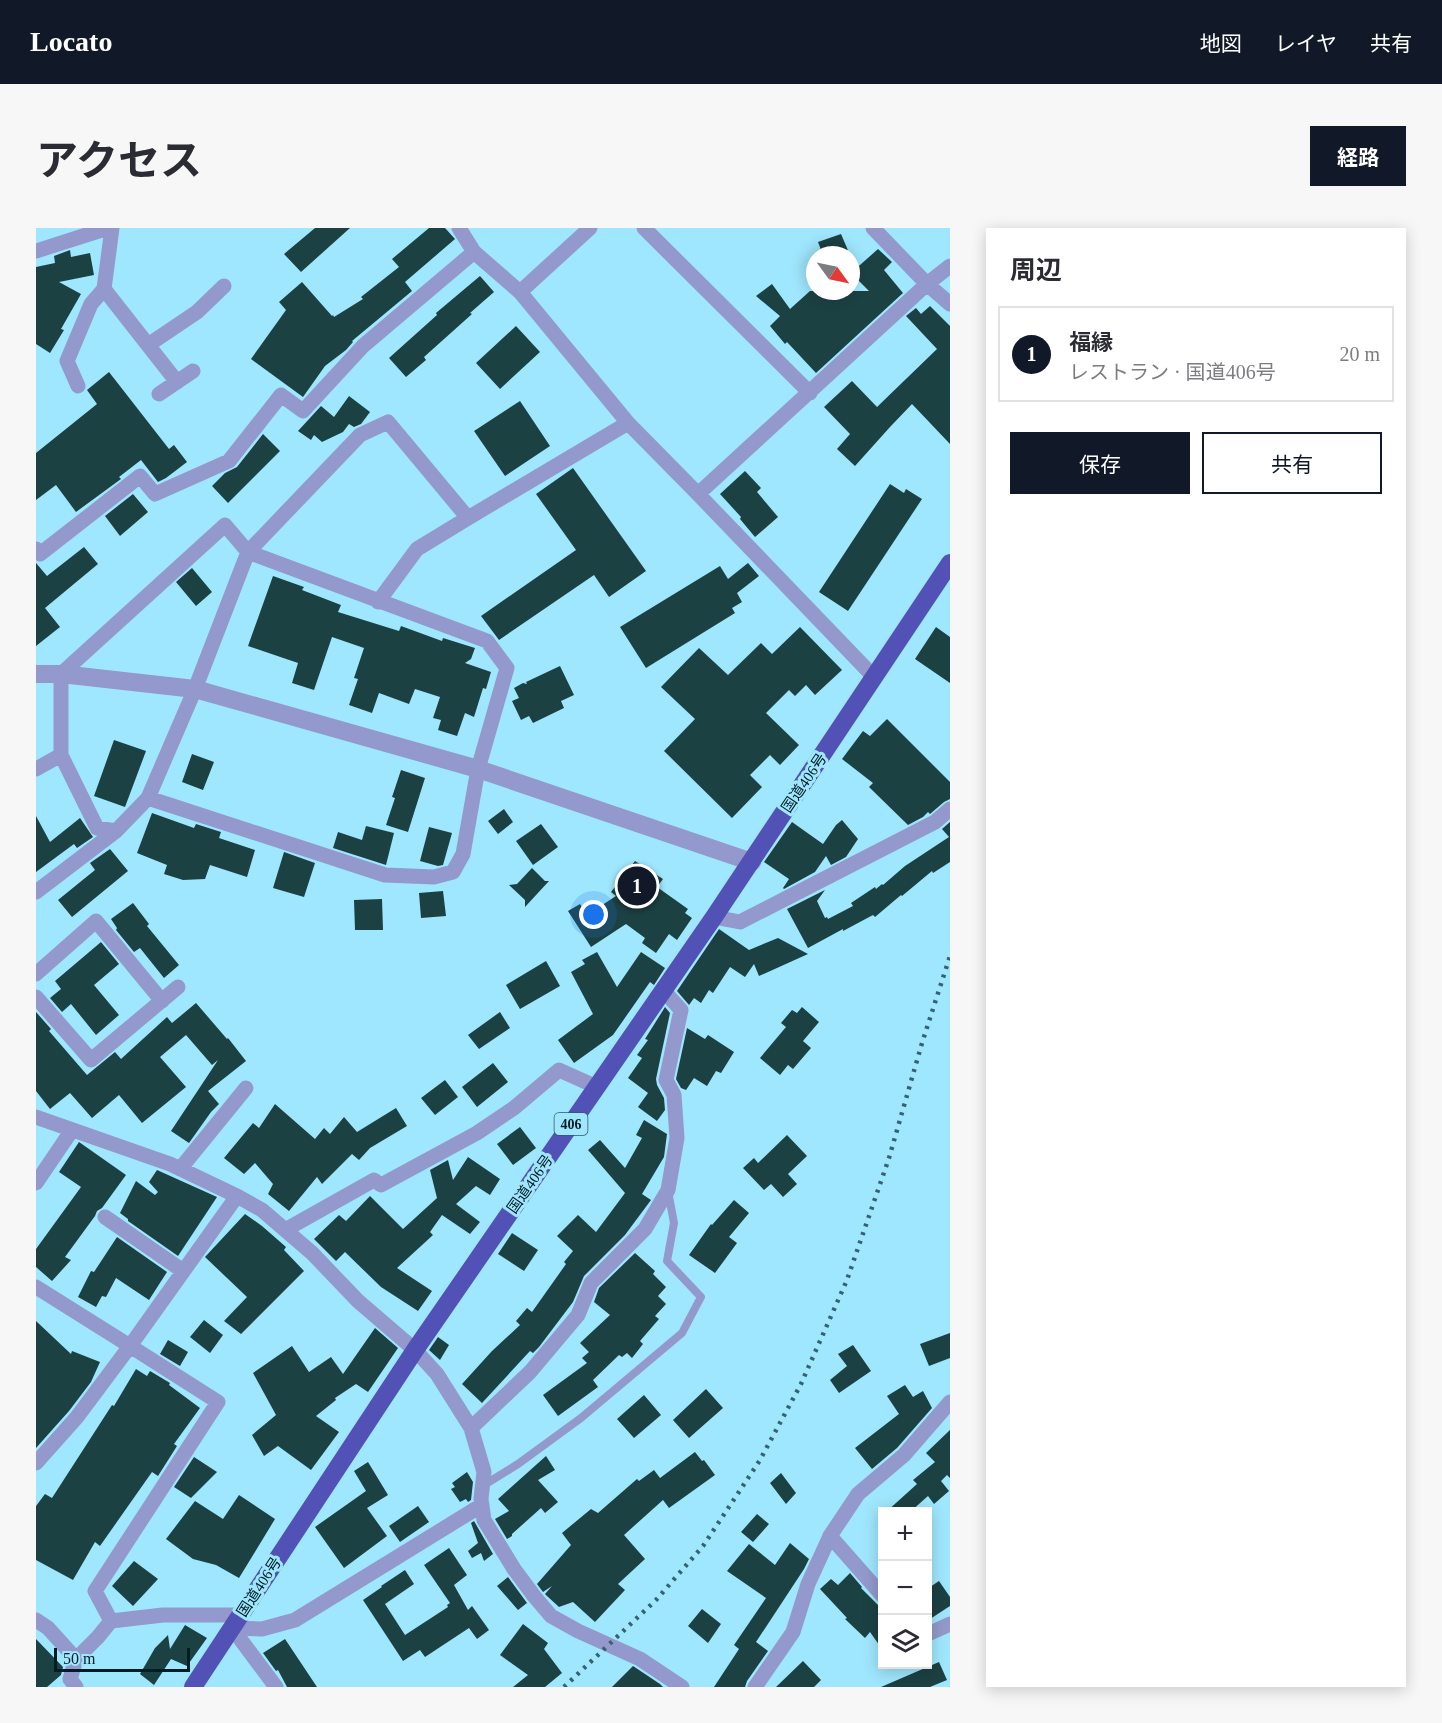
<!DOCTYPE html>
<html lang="ja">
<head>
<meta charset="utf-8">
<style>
  :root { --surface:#fff; --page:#f7f7f7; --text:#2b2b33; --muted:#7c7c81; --line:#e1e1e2; --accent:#111827 }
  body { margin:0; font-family:"Times New Roman","Noto Sans JP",serif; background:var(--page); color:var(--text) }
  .controls { position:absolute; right:18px; bottom:18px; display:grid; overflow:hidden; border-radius:0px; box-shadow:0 3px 15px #0003 }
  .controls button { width:54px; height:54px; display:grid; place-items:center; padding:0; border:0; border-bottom:2px solid var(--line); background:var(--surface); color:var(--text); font:30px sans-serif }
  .compass { position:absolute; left:770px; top:18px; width:54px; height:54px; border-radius:50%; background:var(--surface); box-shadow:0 3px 15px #0003; rotate:123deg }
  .scale { position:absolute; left:18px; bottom:15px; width:136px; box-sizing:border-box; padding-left:6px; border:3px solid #001d25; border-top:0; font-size:16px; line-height:21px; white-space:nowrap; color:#001d25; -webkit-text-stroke:4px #9fe7fe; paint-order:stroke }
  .you { position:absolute; left:558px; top:687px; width:21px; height:21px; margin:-15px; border:4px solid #fff; border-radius:50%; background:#1a73e8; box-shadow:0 0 0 9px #1a73e833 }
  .badge { display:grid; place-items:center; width:39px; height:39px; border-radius:50%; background:var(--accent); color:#fff; font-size:20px; font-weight:700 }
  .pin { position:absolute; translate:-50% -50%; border:3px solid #fff; box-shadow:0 2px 6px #0006 }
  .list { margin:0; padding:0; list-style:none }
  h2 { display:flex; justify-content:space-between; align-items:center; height:78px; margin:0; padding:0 24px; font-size:26px }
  h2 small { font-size:20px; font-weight:400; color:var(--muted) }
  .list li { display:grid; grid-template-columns:39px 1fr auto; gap:18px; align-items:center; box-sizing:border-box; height:96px; margin:0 12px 12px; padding:0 12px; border:2px solid var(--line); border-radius:0px }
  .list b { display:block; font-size:22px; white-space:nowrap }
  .list p { margin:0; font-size:20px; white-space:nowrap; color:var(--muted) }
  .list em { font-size:20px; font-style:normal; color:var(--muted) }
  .actions { display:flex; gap:12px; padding:18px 24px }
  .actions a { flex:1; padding:14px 0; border:2px solid var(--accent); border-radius:0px; text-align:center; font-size:21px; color:var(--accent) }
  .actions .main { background:var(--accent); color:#fff }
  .icon { flex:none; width:33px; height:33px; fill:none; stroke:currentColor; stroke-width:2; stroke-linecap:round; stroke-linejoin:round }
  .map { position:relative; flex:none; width:914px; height:1459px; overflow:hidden; border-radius:0px }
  header { display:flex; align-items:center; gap:36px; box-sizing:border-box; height:84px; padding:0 30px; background:var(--accent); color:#fff }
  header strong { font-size:28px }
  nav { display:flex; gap:33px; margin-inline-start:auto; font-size:21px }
  .intro { display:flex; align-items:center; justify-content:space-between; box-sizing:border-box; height:144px; padding:0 36px }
  h1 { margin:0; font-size:42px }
  .button { padding:15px 27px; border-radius:0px; background:var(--accent); color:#fff; font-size:21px; font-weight:700 }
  main { display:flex; gap:36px; padding:0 36px }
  aside { flex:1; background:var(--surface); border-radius:0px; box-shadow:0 3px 15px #0003 }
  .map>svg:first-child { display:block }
</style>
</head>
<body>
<header>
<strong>Locato</strong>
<nav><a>地図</a><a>レイヤ</a><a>共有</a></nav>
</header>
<div class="intro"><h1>アクセス</h1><a class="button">経路</a></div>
<main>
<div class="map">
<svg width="914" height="1459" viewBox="0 0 914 1459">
  <rect width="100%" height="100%" fill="#9fe7fe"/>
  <path fill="#1c4143" d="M279 0H314L265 44 248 26Z
    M393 0H409L419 11 369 54 376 63 316 113 317 114 310 122 289 138 267 169 215 131 250 82 243 74 266 54 296 88 297 87 298 89 327 71 325 69 363 39 356 31Z
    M805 6 814 27H787L782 14Z
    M842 21 856 34 848 42 867 65 780 145 751 114 749 116 734 98 744 88 720 68 736 56 754 81 774 63H833L815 45Z
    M34 22 35 29 54 25 58 47 23 54 45 66 25 101 28 102 14 125 0 116V39L19 35 18 28Z
    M444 48 458 64 434 85 436 86 388 129 390 132 370 149 353 130 401 87 400 85Z
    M894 78 914 98V216L876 176 854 199 819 238 801 221 814 206 788 179 816 153 841 179 901 121 870 88 880 80 885 86Z
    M480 98 504 124 464 161 440 135Z
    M73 144 133 221 138 217 151 234 130 250 122 254 105 232 83 249 85 251 40 284 20 257 0 272V225L61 176 51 162Z
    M313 168 334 184 325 196 318 199 313 196 307 204 286 214 278 207 275 212 262 203 285 178 298 189Z
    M484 173 514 218 469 248 438 203Z
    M227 206 244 223 192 275 176 258 189 245 201 239Z
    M537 240 610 343 573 369 558 347 463 412 445 388 540 322 500 266Z
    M709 243 725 260 721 264 742 289 719 309 704 291 705 289 684 266Z
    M854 256 868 265 870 261 886 271 812 383 783 364Z
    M97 266 112 284 84 308 69 288Z
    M48 319 62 336 9 380 24 399 0 418V335L11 348Z
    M712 335 723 348 701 365 706 374 696 380 699 385 610 440 584 399 684 338 692 351Z
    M156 340 176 364 160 378 140 354Z
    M237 348 268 359 266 362 305 377 302 384 363 403 365 398 406 413 407 410 439 420 435 431 429 435 455 444 450 461 447 460 438 489 429 485 421 508 402 502 405 492 397 490 404 469 379 461 373 476 343 465 336 485 313 477 322 451 318 450 328 420 296 409 278 462 256 455 262 435 212 418Z
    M764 399 806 442 779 467 770 457 759 468 753 462 730 485 763 517 744 537 734 527 714 547 726 559 696 590 628 523 659 491 625 459 663 420 692 447 725 415 736 426Z
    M900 399 914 409V455L879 431Z
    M524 438 538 467 525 473 528 480 497 495 493 488 485 492 476 473 483 470 478 460 487 455 491 456 490 454Z
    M851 491 914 554V571L908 574 894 586 892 584 887 589 872 597 833 559 837 555 806 531 827 503 834 508Z
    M78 512 110 523 89 579 58 568Z
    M156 526 178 534 167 562 146 554Z
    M365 542 389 550 372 604 350 597 359 570 356 569Z
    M468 581 477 594 462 606 452 593Z
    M116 585 158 600 160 596 185 604 183 610 219 622 211 649 174 637 169 651 147 652 128 646 131 637 101 625Z
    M0 588 14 614 44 590 57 609 41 620 38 616 0 644Z
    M806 592 822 611 810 629 795 637 790 628 779 644 748 661 747 660 753 651 728 634 756 594 787 616 800 597Z
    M914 594V634L897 645 896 643 866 668 865 667 839 689 837 687 807 703V701L772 720 751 681 789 662 781 673 789 690 791 689 792 691 817 678 815 675 839 659 840 661 846 656 847 657 869 638 913 609 906 601Z
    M505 596 522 619 497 637 480 613Z
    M330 598 358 605 350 637 297 620 302 604 326 612Z
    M393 599 416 605 407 637 402 638 384 633Z
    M74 621 92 643 36 689 22 672 59 642 54 635Z
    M248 624 279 635 268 669 237 660Z
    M599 633 627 651 621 659 652 681 649 685 656 690 641 712 633 706 620 725 606 715 609 710 590 696 555 719 532 683 544 676 551 687 580 668 575 664Z
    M496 640 509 653H513L489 679V672L473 657 481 656Z
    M407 663 410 688 385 690 383 665Z
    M346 671 347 702H319L318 672Z
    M97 675 113 696 111 698 143 737 128 750 104 720 98 724 80 702 81 700 75 691Z
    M683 701 713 722 742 710 772 726 723 748 718 736 709 749 694 739 677 765 673 762 665 775 658 770 653 777 641 763Z
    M65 714 83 736 58 757 83 787 60 807 35 776 26 784 14 770 25 761 19 753Z
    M561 724 581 759 605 724 629 740 618 757 614 754 577 807 538 835 522 812 557 786 535 744 549 736 546 732Z
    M510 733 524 758 484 781 470 757Z
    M160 775 191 811 192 810 210 833 172 863 183 876 175 884 153 915 135 903 182 832 176 837 150 807 124 829 150 859 106 895 83 867 56 890 34 865 14 881 0 863V784L15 801 13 803 51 847 79 824 85 831 131 789 136 795Z
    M629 779 634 785 620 851 621 857 628 870 629 882 621 893 602 879 612 865 592 850 606 830 601 827 612 812 609 811Z
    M766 779 783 794 767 813 775 820 757 841 752 837 744 847 724 830 750 799 745 795 756 782 761 785Z
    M464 784 474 800 443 821 432 807Z
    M651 800 669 811 672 807 698 824 685 845 680 843 671 858 658 850 650 862 645 860 640 851Z
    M457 835 472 854 441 879 426 859Z
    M409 852 422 869 399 887 385 870Z
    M239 876 279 911 288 900 294 906 308 889 321 904 360 880 371 898 334 920 323 932 316 926 286 956 281 949 253 983 232 966 237 956 219 935 208 946 188 930 217 895 223 900Z
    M608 892 631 906 628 929 606 966 615 972 589 1007 548 1048 537 1074 503 1119 497 1125 494 1123 446 1175 426 1156 456 1123 484 1097 480 1093 491 1080 496 1084 530 1036 528 1034 537 1023 521 1008 542 987 560 1004 589 965 552 922 564 912 589 940 606 910 600 907Z
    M484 899 500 920 477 937 461 916Z
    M751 907 771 928 752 946 761 956 747 969 735 956 728 962 707 940 718 930 722 935Z
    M43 914 90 947 66 980 61 983 59 988 29 1029 35 1032 16 1053 0 1039V1021L45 959 23 944Z
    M432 929 464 951 454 967 440 958 420 976 444 994 434 1006 406 987 394 1004 397 1007 361 1040 396 1063 382 1083 345 1059 309 1024 300 1033 278 1011 303 987 310 993 334 968 367 1001 401 970 394 942 412 932 417 952Z
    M121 942 181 969 142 1028 92 993V991L84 985 100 953 119 967 122 964 113 954Z
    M698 972 713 985 693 1009 701 1015 679 1045 653 1027 675 996 676 997Z
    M209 986 226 998 250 1019 248 1022 268 1043 205 1106 188 1093 211 1069 169 1029Z
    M476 1005 502 1022 488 1043 462 1026Z
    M81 1009 131 1044 113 1072 80 1050 70 1069 66 1068 60 1079 42 1069 55 1043 58 1044Z
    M599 1025 619 1043 617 1046 630 1059 622 1068 630 1076 619 1088 623 1091 604 1113 607 1116 596 1130 591 1125 586 1129 583 1127 557 1152 562 1159 522 1188 507 1167 551 1135 546 1130 553 1124 544 1115 574 1087 558 1074 563 1060Z
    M168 1092 187 1107 174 1125 154 1109Z
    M0 1093 35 1126 36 1123 64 1134 55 1154 33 1183 0 1220Z
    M339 1100 362 1120 332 1164 320 1156 299 1170 300 1172 280 1188 303 1204 275 1242 242 1218 228 1228 216 1207 240 1187 217 1145 256 1118 273 1144 295 1129 307 1146Z
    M914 1105V1130L893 1138 884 1116Z
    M402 1109 413 1117 404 1132 393 1122Z
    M132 1112 152 1124 144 1138 124 1126Z
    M817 1117 835 1143 803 1165 794 1152 811 1138 802 1126Z
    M100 1141 111 1148 114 1143 134 1155 133 1157 164 1180 138 1216 141 1218 122 1248 116 1244 64 1318 59 1314 37 1352 0 1332V1278L9 1266 16 1270 76 1177 78 1178Z
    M869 1157 877 1169 887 1163 896 1180 861 1220 836 1241 819 1220 863 1186 851 1168Z
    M670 1161 687 1180 653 1210 637 1192Z
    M608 1167 625 1187 598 1210 581 1191Z
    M914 1202V1250L911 1247 905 1253 913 1263 898 1276 892 1268 874 1284H850L881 1256 877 1252 899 1234 890 1225Z
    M659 1224 666 1233 668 1232 679 1247 633 1280 627 1272 588 1307 609 1331 582 1356 589 1362 559 1394 537 1374 523 1379 511 1368 509 1366 516 1358 507 1364 501 1356 535 1317 526 1305 555 1281 562 1285 601 1251 603 1253 618 1242 624 1250Z
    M510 1228 519 1242 502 1252 522 1274 509 1285 505 1280 476 1306V1308L471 1311 459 1291 473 1283 462 1271Z
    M158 1229 181 1244 155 1270 138 1259Z
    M332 1234 352 1267 331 1280 351 1308 308 1340 279 1299 330 1263 318 1243Z
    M431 1244 437 1254 435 1272 432 1274 430 1271 424 1274 415 1261 419 1259 416 1255Z
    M745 1245 760 1265 750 1276 734 1255Z
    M203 1267 239 1291 203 1350 180 1337 157 1331 130 1311 159 1273 187 1291Z
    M382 1278 393 1294 364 1314 353 1298Z
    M721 1286 733 1296 717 1314 705 1304Z
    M438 1293 457 1326 448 1333 445 1325 436 1330 432 1323 442 1315 435 1295Z
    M754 1315 773 1331 768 1341 720 1414 732 1423 711 1453 709 1459H678L703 1421 698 1417 730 1370 691 1343 713 1316 739 1337Z
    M413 1320 431 1347 418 1357 432 1382 436 1378 453 1402 441 1411 433 1400 389 1429 384 1422 367 1433 327 1372 346 1359 345 1358 369 1342 378 1356 349 1376 369 1407 412 1379 411 1377 414 1375 388 1337Z
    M98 1333 122 1351 97 1378 76 1358Z
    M814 1345 826 1359 825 1360 846 1381V1421L834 1404 829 1410 809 1391 811 1390 784 1361 795 1351 802 1357Z
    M472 1349 491 1375 482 1382 461 1358Z
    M903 1353 914 1369V1378L891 1393V1361Z
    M666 1381 685 1396 672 1415 652 1398Z
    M487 1396 512 1415 508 1421 526 1445 509 1459H477L492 1447 464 1427Z
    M149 1397 171 1410 151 1438 135 1431 118 1457 104 1446 119 1420 132 1407 134 1421Z
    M0 1411 27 1439 25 1447 11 1459H0Z
    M249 1411 281 1459H251L242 1442 240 1443 227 1425Z
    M767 1433 785 1452 778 1459H740Z
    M903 1434 911 1452 894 1459H845Z
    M597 1438 624 1456 627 1459H576Z"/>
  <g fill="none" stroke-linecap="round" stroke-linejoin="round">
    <path stroke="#9399cc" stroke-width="8" d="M448 1257 482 1236 545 1190 646 1105 665 1069 631 1033 638 995 632 963"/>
    <path stroke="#9399cc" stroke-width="15" d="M76 0 68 61 141 154
      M423 0 438 24 484 64 592 195 662 266 838 449
      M608 0 774 165
      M837 0 891 56 914 76
      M0 23 72 0
      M484 64 554 0
      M112 117 161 84 188 58
      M42 158 31 133 55 76 68 61
      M123 166 157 143
      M662 266 891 56 914 38
      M432 290 592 195
      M0 321 4 326 104 248 119 266 193 233 245 167 267 183 327 118 438 24
      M0 541 25 527
      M80 603 61 600 25 527V446L189 297 212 324 451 413 471 440 442 541 427 626 417 644 398 649 349 647 112 570
      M0 664 80 603 112 570 159 461 212 324 324 207 352 194 432 290 381 321 342 374
      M678 689 704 694 899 594 914 581
      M0 746 60 693 126 773
      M0 769 55 832 142 759
      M0 889 134 936 201 968 226 982 276 1025 322 1073 379 1122 401 1146 435 1200 448 1244 445 1271 448 1292 478 1341 498 1368 515 1388 542 1403 604 1431 646 1459
      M144 941 210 860
      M0 955 36 902
      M69 989 147 1043
      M249 1002 338 952 345 957 441 905 478 880 523 842 561 859
      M0 1059 94 1118 201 968
      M435 1200 494 1144 542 1087 555 1055 609 1001 632 962 641 910 638 867 630 852 645 782 628 763
      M0 1235 41 1189 94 1118 182 1174 59 1363 75 1393
      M794 1308 846 1367
      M0 1392 12 1400 40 1431
      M196 1400 226 1401 259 1392 446 1277
      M196 1400 240 1459
      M892 1406 914 1396
      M40 1459 34 1451 40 1431 62 1409 75 1393 127 1387H204
      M719 1459 757 1404 772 1356 794 1308 822 1266 868 1227 914 1174"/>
    <path stroke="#9399cc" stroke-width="18" d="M0 446H25L159 461 442 541 716 634"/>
    <path stroke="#5251b5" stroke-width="18" d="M157 1459 379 1122 678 689 914 335"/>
    <path stroke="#36626f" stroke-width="4.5" stroke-dasharray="3 6" stroke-linecap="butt" d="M528 1459 620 1372 667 1318 724 1232 765 1156 811 1052 853 930 886 815 914 728"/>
  </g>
  <g text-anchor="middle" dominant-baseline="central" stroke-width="6" stroke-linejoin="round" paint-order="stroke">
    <rect fill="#9fe7fe" stroke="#305a66" stroke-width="1.5" x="518.5" y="885" width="33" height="22" rx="4.5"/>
    <g font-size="14" font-weight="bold" fill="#001d25">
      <text x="535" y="896">406</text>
    </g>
    <g font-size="15" fill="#001d25" stroke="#9fe7fe">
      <text transform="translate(768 555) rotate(-56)">国道406号</text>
      <text transform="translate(494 956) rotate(-55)">国道406号</text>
      <text transform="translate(223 1359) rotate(-57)">国道406号</text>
    </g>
  </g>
</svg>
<div class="controls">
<button>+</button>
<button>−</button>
<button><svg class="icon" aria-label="layers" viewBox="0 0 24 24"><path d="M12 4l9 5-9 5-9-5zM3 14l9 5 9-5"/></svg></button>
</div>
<svg class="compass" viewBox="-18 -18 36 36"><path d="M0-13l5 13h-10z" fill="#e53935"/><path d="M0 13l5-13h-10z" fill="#7c7c81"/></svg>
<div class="scale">50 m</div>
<div class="you"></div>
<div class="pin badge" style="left:601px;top:658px">1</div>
</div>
<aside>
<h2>周辺<small></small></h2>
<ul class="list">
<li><span class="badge">1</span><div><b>福縁</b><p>レストラン · 国道406号</p></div><em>20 m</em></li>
</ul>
<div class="actions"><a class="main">保存</a><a>共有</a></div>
</aside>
</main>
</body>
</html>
